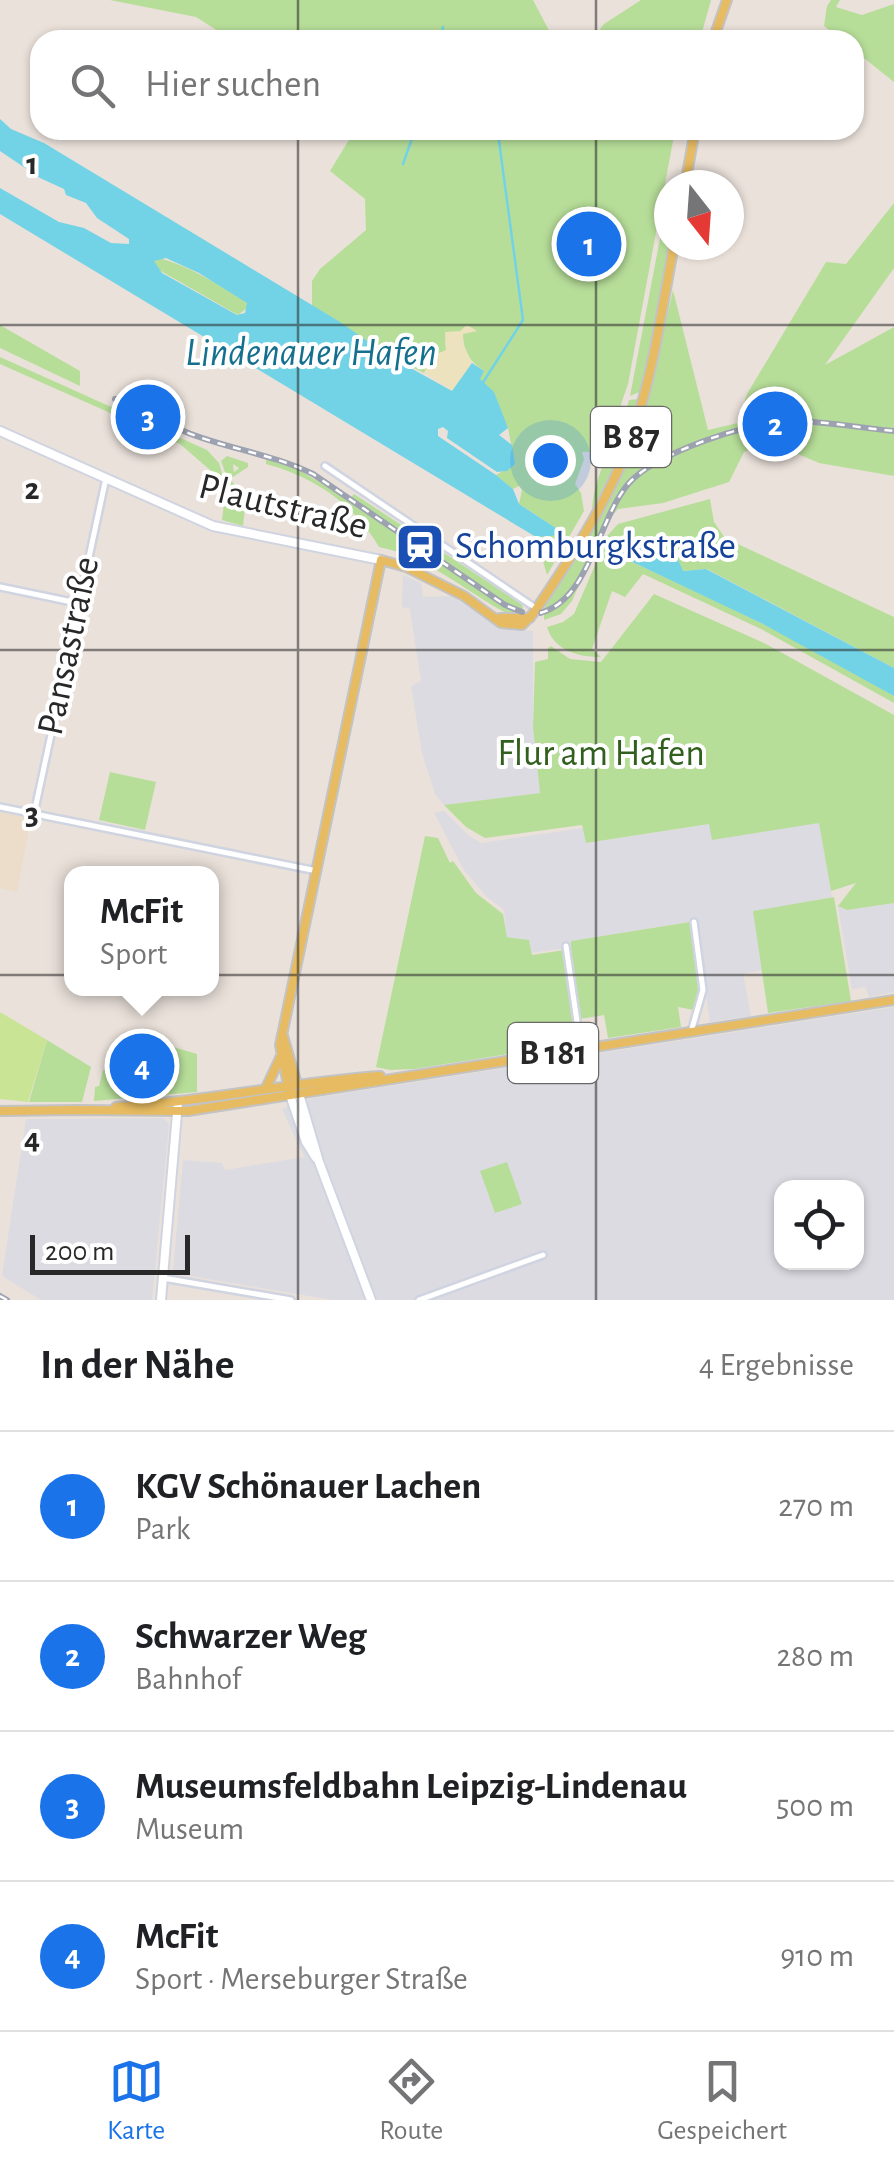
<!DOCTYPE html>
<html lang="de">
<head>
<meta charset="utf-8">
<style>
  :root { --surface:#fff; --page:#f2f2f2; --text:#202124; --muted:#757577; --line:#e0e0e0; --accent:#1a73e8 }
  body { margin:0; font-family:"Alegreya Sans",sans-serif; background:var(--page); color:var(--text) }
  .controls { position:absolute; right:30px; bottom:30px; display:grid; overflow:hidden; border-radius:20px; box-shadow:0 2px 8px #0004 }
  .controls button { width:90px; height:90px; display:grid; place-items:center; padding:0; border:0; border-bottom:2px solid var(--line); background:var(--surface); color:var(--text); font:50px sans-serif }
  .compass { position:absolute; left:654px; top:170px; width:90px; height:90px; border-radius:50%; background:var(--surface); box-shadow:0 2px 8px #0004; rotate:163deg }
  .scale { position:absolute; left:30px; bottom:25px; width:160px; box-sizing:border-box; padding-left:10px; border:5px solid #282828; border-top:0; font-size:28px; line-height:35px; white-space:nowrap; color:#282828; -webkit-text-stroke:8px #fff; paint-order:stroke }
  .you { position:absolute; left:550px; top:460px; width:35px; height:35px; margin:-25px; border:8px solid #fff; border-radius:50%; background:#1a73e8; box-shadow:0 0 0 15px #1a73e833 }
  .badge { display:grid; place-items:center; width:65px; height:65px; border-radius:50%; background:var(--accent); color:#fff; font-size:32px; font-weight:700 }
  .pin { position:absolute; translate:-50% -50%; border:5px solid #fff; box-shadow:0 2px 10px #0006 }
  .popup { position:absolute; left:64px; top:866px; width:155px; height:130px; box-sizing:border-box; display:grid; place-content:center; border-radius:20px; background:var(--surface); filter:drop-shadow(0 2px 8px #0005); font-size:32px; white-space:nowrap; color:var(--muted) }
  .popup b { font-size:38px; color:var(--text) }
  .popup::after { content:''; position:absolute; left:50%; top:100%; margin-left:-20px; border:20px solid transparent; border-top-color:var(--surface) }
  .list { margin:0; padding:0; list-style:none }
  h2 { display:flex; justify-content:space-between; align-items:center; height:130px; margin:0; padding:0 40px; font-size:42px }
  h2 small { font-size:32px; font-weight:400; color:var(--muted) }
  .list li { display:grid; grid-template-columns:65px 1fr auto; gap:30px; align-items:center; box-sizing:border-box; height:150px; padding:0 40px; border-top:2px solid var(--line) }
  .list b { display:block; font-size:38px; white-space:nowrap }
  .list p { margin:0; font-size:32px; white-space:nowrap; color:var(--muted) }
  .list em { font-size:32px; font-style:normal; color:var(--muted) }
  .icon { flex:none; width:55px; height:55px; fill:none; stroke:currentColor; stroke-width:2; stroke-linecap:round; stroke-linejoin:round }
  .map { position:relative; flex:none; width:894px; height:1300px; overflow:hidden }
  .search { position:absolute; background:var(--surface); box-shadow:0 2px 8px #0004; left:30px; right:30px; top:30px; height:110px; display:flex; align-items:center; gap:25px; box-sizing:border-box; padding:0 35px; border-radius:30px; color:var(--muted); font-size:38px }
  .sheet { height:730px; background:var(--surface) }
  nav { display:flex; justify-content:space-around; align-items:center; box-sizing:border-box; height:140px; border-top:2px solid var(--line); background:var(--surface); font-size:28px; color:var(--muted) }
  nav a { display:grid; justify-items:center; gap:5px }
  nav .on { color:var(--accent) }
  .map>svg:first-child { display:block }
</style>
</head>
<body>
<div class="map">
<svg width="894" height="1300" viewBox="0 0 894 1300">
  <rect width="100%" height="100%" fill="#eae1da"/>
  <path fill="#dcdbe2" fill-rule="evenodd" d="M403 575 421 583 423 597 452 596 503 628 533 631V728L540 793 444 805 435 794 422 753 411 686 421 681 410 609 402 607Z
    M444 811 468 835 481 843 583 828 587 843 710 824 713 840 819 822 832 897 754 912 762 970 743 974 751 1016 710 1022 695 921 572 941V947L531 953 529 940 507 937 504 910 486 896 464 870 434 813Z
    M894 903V992L869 997 865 987 852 989 838 906 847 910Z
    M894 1007V1300H333L178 1274 173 1270 183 1160 222 1163 225 1170 304 1157 282 1109 314 1098ZM782 1188H856V1262H782Z
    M164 1118 169 1124 152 1300H41L2 1276 26 1119Z"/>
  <path fill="#ebddca" d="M0 812 31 819 17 892 0 888Z"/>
  <path fill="#b7de99" d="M110 0H533L554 40H232L196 17Z
    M641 0H711L700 40H592L604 24Z
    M831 0H840L836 7 862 15 894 4V82L854 50V40H842L824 26 827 6Z
    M355 130H675L628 384 605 451 582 452 584 459 575 484 581 493 584 511 547 575 536 537 562 532 519 504 522 490 519 486 513 489 496 475 515 464 508 428 479 379 484 371C470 362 463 351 463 334L460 331 445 341 446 350 437 354 424 373 389 356 312 306V281L320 269 366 230 365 199 330 171Z
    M669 191 670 245 642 391 630 396Z
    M894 203V268L825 365 894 327V476L819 463 772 443 744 452 729 482 663 503 618 509 606 523 572 601 561 614 544 620V609L613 490 646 408 673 290 708 430 738 423 747 394 826 262 846 264Z
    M140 255C182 259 213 282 248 303L247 308 238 315 138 258Z
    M0 325 80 371V386L0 348Z
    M0 357 207 450 219 463 225 483 180 444 0 364Z
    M638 399 623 449 592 510C594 471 619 437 629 400Z
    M227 456 248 463V467L230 479 246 498 243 526 222 520 227 478 239 468 233 464 234 473 226 475 221 461Z
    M266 459 299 470 349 500 354 494 522 604 523 610 510 615C465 592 430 557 379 547 353 503 314 477 266 464Z
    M710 499 714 522 725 538 894 617V668L707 569 683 571 665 555 632 536 624 558C716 601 808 643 894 696V703L761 629 643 574 625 597 612 591 592 649 601 657C579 657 554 651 547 627L563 622 574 614 608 535 618 524Z
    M654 594 766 644 894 715V903L847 910 838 906 856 883 831 891 819 823 712 840 709 824 586 843 582 825 485 838 466 827 444 805 540 793 533 728 535 662 548 659V648L551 646 570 659 601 662Z
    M110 772 156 782 145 830 99 820Z
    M425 836 438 838 450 863 453 861 476 893 503 914 507 937 529 940 532 955 571 949V941L690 922 699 987 694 1010 678 1007 681 1027 608 1038 604 1015 574 1020 577 1040 572 1044 414 1069 390 1070 376 1067Z
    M834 897 851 1001 768 1013 753 911Z
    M47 1040 91 1067 82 1102H29Z
    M170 1046 197 1054V1092L94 1101 95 1087 99 1086 103 1070 127 1075 132 1070 163 1075Z
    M507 1162 522 1204 495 1213 480 1171Z"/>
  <path fill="#ede2be" d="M467 325 477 331 463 334V344L472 363 453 391 424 373 435 349 438 354 446 350 445 332 460 331Z"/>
  <path fill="#cae495" d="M0 1012 47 1040 28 1102 0 1099Z"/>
  <path fill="#72d3e6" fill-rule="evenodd" d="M0 119 11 129 44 143 340 322 389 356 452 391 472 363 484 371 480 379 494 392 508 428 499 435 512 445 515 464 507 471 497 472 447 438 448 431 443 427 438 429V436L496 475 513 489 519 504 562 532 561 535 536 537 0 214V188L59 222 84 228 111 243 129 244V239L97 218 86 203 66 195 64 189 40 178 0 151ZM166 258 199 273 247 303 245 313 237 315 162 273 154 261Z
    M632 536 665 555H676L683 571 706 569 894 668V696L763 624 624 558 621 545Z"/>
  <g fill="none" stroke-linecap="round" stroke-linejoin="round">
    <path stroke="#72d3e6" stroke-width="2.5" d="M440 40 443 27
      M530 40V39
      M403 164 415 130
      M482 384 523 320 499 141 500 130
      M609 556 622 554"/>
    <g stroke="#cfd4e0" stroke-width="10">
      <path id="street" d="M325 466 537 609
        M0 587 77 603
        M0 807 317 871
        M34 814 106 478
        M566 946 581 1049
        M691 1032 703 990 694 922
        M163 1278 291 1300
        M419 1300 543 1255"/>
    </g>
    <g stroke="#cfd4e0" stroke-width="12">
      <path id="secondary" d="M0 431 213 526 381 560
        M299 1094 319 1162 371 1300
        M290 1095 306 1142 316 1158
        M161 1300 178 1102"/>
    </g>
    <g stroke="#c3c3c3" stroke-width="12">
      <path id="primary" d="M713 40 727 0
        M685 185 695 130
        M535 611C569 561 605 506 627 449 652 384 661 313 674 245
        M500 618H530
        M283 1036 297 1084
        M266 1088 281 1056
        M290 1095 280 1045 381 560 406 567 464 596 501 623 522 625 531 616
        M116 1107C205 1102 291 1082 380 1076
        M75 1110 188 1111 894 1000
        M0 1111 77 1110"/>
    </g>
    <use href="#street" stroke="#fff" stroke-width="5"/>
    <use href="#secondary" stroke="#fff" stroke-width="8"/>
    <use href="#primary" stroke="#e7bb61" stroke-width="8"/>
    <g stroke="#9da2b1" stroke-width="6">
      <path id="rail" d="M115 399C142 404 162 422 186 432 227 449 273 454 313 474L505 605 522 612
        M540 613C590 600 597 520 629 483 656 453 746 423 786 421 821 420 859 428 894 431
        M0 1296 7 1300"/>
    </g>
    <use href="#rail" stroke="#fff" stroke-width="2.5" stroke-dasharray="8" stroke-linecap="butt"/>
    <g stroke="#c3c3c3" stroke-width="12" stroke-linecap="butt">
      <path id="primary-bridge" d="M531 616 535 611"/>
    </g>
    <use href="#primary-bridge" stroke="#e7bb61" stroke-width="8"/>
  </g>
  <path fill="none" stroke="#282828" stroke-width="2.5" stroke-opacity="0.55" d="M298 0V40M596 0V40M298 130V1300M596 130V1300M0 325H894M0 650H894M0 975H894"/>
  <defs>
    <g id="station-square" transform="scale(2.5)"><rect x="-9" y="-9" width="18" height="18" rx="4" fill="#1a4fb4" stroke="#fff"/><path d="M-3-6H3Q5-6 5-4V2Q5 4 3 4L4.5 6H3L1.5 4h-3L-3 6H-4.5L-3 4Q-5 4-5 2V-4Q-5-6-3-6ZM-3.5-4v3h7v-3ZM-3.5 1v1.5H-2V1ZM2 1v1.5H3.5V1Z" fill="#fff"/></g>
  </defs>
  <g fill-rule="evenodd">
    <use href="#station-square" x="420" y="547"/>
  </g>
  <g text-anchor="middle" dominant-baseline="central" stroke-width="8" stroke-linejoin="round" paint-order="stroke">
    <g fill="#fff" stroke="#686868" stroke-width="2.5">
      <rect x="591" y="407" width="80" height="60" rx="8"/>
      <rect x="508" y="1023" width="90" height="60" rx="8"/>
    </g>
    <g font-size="35" font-weight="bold" fill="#282828">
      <text x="631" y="437">B 87</text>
      <text x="553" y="1053">B 181</text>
    </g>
    <g font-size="38" fill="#282828" stroke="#fff">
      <text transform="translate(283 507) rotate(14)">Plautstraße</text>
      <text transform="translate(69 646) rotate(-78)">Pansastraße</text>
    </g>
    <g font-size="38" fill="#164399" stroke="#fff" text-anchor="start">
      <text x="455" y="547">Schomburgkstraße</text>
    </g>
    <g font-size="38" fill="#315f1d" stroke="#fff">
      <text x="601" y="754">Flur am Hafen</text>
    </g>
    <g font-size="40" font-style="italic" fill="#15708f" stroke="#fff">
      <text x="311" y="353">Lindenauer Hafen</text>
    </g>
  </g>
  <g font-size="32" text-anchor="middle" font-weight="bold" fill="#282828" stroke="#fff" stroke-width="8" stroke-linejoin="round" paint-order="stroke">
    <text x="32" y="174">1</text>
    <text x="32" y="499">2</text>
    <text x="32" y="824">3</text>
    <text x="32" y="1149">4</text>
  </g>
</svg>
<div class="controls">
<button><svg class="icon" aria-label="locate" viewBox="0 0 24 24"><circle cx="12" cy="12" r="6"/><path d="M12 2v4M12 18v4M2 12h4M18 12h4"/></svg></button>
</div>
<svg class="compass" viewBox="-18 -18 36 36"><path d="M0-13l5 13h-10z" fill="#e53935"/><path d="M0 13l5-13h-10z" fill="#757577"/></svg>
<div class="scale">200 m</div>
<div class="you"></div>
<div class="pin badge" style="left:589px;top:244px">1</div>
<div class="pin badge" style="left:775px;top:424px">2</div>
<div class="pin badge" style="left:148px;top:417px">3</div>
<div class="pin badge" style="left:142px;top:1066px">4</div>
<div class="popup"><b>McFit</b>Sport</div>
<div class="search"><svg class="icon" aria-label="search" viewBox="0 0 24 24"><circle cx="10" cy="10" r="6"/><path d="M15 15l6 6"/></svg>Hier suchen</div>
</div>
<section class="sheet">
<h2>In der Nähe<small>4 Ergebnisse</small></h2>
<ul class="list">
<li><span class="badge">1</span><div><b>KGV Schönauer Lachen</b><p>Park</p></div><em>270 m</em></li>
<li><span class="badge">2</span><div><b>Schwarzer Weg</b><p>Bahnhof</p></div><em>280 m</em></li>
<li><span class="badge">3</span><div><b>Museumsfeldbahn Leipzig-Lindenau</b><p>Museum</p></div><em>500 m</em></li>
<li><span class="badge">4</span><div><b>McFit</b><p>Sport · Merseburger Straße</p></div><em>910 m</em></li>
</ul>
</section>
<nav>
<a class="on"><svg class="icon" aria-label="map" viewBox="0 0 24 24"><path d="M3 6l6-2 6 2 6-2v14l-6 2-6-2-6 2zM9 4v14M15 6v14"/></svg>Karte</a>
<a><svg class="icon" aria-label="directions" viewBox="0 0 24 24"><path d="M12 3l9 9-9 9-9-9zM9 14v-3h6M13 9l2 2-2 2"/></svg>Route</a>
<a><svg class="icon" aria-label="saved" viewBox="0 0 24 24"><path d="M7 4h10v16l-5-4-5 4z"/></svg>Gespeichert</a>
</nav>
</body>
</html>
